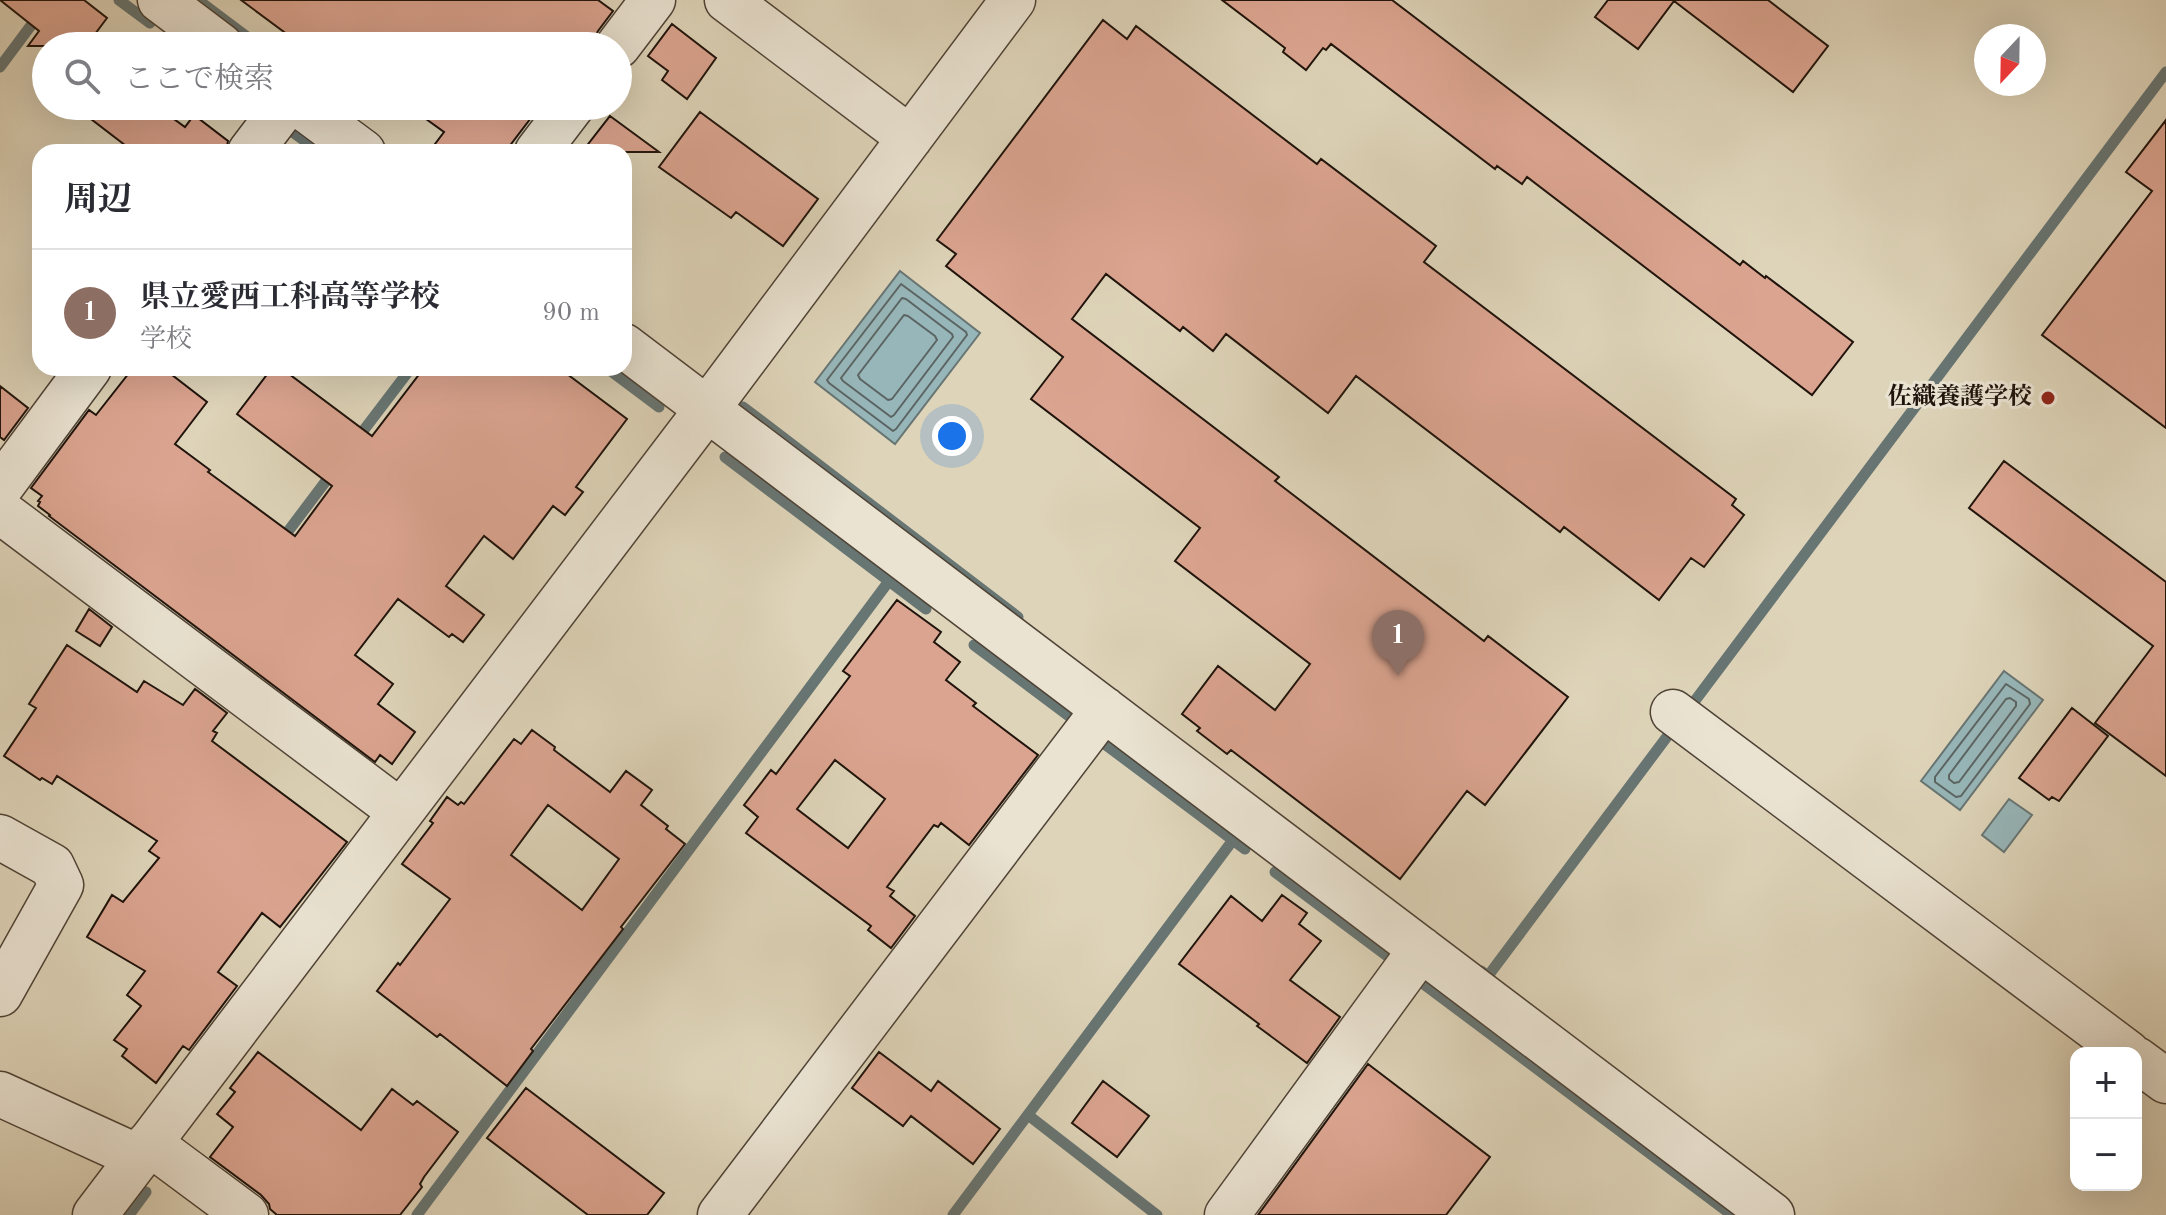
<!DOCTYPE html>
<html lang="ja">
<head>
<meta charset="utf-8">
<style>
  :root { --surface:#fff; --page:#f2f2f3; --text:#2b2b33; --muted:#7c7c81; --line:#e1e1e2; --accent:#8f2418 }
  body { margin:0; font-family:"Old Standard TT","Noto Serif JP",serif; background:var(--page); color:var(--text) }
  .controls { position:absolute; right:24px; bottom:24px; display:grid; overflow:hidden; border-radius:16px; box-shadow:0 8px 32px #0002 }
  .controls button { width:72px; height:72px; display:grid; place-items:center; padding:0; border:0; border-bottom:2px solid var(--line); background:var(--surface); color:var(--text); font:40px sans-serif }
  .compass { position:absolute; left:1974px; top:24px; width:72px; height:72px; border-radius:50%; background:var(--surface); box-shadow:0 8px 32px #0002; rotate:202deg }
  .you { position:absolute; left:952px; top:436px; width:28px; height:28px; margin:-20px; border:6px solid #fff; border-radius:50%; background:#1a73e8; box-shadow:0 0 0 12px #1a73e833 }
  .badge { display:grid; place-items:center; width:52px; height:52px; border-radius:50%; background:var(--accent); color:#fff; font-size:26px; font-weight:700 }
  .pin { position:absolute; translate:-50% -66px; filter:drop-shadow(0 2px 4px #0008) }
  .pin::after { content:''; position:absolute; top:42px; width:28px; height:24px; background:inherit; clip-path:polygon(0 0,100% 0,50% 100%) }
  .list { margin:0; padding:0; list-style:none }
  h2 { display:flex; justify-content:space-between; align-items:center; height:104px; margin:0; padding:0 32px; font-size:34px }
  h2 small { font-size:26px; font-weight:400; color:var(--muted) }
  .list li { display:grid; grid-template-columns:52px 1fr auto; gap:24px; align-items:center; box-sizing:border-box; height:128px; padding:0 32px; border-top:2px solid var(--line) }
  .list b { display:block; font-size:30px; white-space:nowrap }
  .list p { margin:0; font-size:26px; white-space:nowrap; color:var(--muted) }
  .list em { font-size:26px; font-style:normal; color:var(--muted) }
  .icon { flex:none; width:44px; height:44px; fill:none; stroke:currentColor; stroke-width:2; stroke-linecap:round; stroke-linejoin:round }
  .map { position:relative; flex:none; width:2166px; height:1215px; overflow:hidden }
  .search { position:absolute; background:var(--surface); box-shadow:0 8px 32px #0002; left:32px; top:32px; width:600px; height:88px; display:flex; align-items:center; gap:20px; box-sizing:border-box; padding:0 28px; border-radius:44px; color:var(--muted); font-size:30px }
  .panel { position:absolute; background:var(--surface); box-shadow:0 8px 32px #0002; left:32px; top:144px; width:600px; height:232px; border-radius:24px }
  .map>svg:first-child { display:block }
</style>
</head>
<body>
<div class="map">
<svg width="2166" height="1215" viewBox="0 0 2166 1215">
  <rect width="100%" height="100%" fill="#ded4b9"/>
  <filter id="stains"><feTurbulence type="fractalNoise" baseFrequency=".0025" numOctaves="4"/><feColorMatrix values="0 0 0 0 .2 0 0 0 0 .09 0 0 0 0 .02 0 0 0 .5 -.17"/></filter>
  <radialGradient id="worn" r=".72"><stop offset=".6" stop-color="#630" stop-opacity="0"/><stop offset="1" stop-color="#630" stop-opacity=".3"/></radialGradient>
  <path fill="#97b6b9" stroke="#677573" stroke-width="2" d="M900 271 980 333 895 444 815 382Z
    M2004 671 2043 700 1960 810 1921 781Z
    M2009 799 2032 815 2004 852 1982 835Z"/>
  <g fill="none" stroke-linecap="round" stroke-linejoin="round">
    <path stroke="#5b6462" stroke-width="2" d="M901 284 966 332 967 335 896 429 893 431 829 383 827 380Z
      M902 298 906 299 952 334 953 337 894 415 891 417 843 381 841 378Z
      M904 315 908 316 935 336 937 340 892 399 888 400 860 379 858 375Z
      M2006 684 2029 699 2030 704 1961 796 1956 797 1935 782V777Z
      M2010 698 2016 702V706L1959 782 1954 783 1949 779V775L2006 699Z"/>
    <path stroke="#677573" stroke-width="11" d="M119 0 150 23
      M198 0 259 46
      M0 67 50 0
      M338 106H339
      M290 130 320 152
      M607 368 659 407
      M743 407 1018 617
      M357 439 411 368
      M725 457 926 609
      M280 542 335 469
      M974 645 1069 716
      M1691 706 2166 72
      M1098 739 1245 849
      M1275 872 1394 961
      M1481 971 1488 976 1672 730
      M1425 985 1732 1215
      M1028 1115 1157 1215
      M129 1215 146 1192
      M417 1215 889 581
      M953 1215 1233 840"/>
  </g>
  <path fill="#dba490" stroke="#1f130b" stroke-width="2" fill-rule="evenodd" d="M0 0H84L107 18 86 46H28L39 31Z
    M241 0H598L613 11 598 31 592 42 590 40 585 46H303Z
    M1222 0H1392L1740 265 1743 261 1765 278 1766 276 1853 342 1812 395 1527 177 1522 184 1497 166 1495 169 1331 44 1326 50 1323 48 1306 70 1283 52 1285 48Z
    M1608 0H1768L1828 46 1793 92 1674 1 1638 49 1595 17Z
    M1103 20 1127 39 1136 26 1317 164 1321 159 1436 246 1424 262 1736 499 1732 505 1744 515 1704 567 1691 558 1659 600 1564 527 1560 532 1356 376 1328 413 1226 334 1213 351 1183 327 1180 331 1106 274 1072 319 1279 477 1275 481 1484 641 1488 636 1568 697 1485 805 1467 791 1400 879 1231 750 1227 754 1197 731 1200 728 1182 714 1218 666 1275 710 1310 664 1175 561 1200 528 1031 399 1063 357 946 266 956 254 937 240Z
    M672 24 716 58 687 99 662 80 668 71 648 56Z
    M74 106H156L185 127 194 115 228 141 226 152H134Z
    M408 106H540L505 152H429L444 132Z
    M700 112 818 199 783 246 736 212 731 218 659 167Z
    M610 116 659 152H582Z
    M2166 120V428L2042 335 2152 191 2126 172Z
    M133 368H163L207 402 175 444 210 470 208 472 295 536 332 486 237 414 272 368H281L372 436 424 368H559L627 419 576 487 583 492 565 515 553 506 513 559 484 536 446 586 484 615 463 642 452 634 449 637 398 599 355 655 393 684 378 704 415 732 392 764 380 755 375 762 49 516 50 515 38 506 40 502 38 501 42 496 31 488 89 410 96 415Z
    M0 386 28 408 4 440 0 437Z
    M2004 461 2166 582V776L2095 723 2153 646 1969 508Z
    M897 600 941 632 934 642 960 662 946 680 976 703 973 706 1038 755 969 845 941 823 938 827 934 825 887 887 894 891 890 896 915 916 891 948 868 930 871 926 746 833 758 817 744 805 771 770 776 774 850 676 843 671ZM835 760 885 799 848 848 797 809Z
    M89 609 112 627 100 646 76 631Z
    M67 645 137 692 144 681 183 705 195 689 227 713 213 731 217 733 212 741 347 842 280 927 262 913 218 972 237 986 189 1050 183 1046 156 1083 122 1056 127 1049 114 1040 141 1006 127 995 145 971 87 937 112 895 123 902 159 858 149 851 157 841 57 776 52 784 42 778 40 780 4 756 36 708 29 704Z
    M2072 708 2108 736 2059 801 2052 797 2049 800 2019 778Z
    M532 730 555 747 554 750 610 792 626 771 652 790 641 805 668 826 666 829 685 844 621 927 623 929 531 1049 533 1051 507 1086 440 1034 437 1037 377 991 398 963 400 965 450 899 402 864 433 823 430 821 447 797 458 805 461 802 464 804 514 739 521 744ZM548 805 619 859 582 910 511 855Z
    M1282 895 1307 913 1299 924 1321 941 1290 980 1340 1017 1307 1063 1257 1026 1259 1024 1179 964 1231 896 1262 921Z
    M258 1052 361 1130 392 1089 413 1105 417 1101 458 1132 424 1177 420 1184 422 1187 400 1215H277L270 1209 269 1204 261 1195 210 1157 233 1127 217 1114 235 1092 230 1088Z
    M879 1052 931 1091 938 1081 1000 1129 973 1164 911 1116 903 1126 852 1088Z
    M1368 1064 1490 1157 1446 1215H1258Z
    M1103 1081 1149 1116 1117 1157 1072 1123Z
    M526 1088 664 1193 647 1215H588L487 1138Z"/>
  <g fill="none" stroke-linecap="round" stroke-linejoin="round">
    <g stroke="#4f4336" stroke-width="47">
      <path id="minor" d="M160 0 221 46
        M727 0 910 138
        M618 46 653 0
        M301 106 363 152
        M250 152 285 106
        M537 152 572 106
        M624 346 1772 1215
        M0 488 89 368
        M0 511 401 812
        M1673 712 2128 1053
        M0 837 52 866 61 885 0 994
        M2136 1059 2166 1081
        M0 1094 138 1157
        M149 1143 246 1215
        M95 1215 708 408 1013 0
        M720 1215 1104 709
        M1227 1215 1421 949"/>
    </g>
    <use href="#minor" stroke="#eae3d2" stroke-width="44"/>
  </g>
  <circle fill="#8f2418" stroke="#eae3d2" stroke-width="3" cx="2048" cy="398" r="8"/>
  <g text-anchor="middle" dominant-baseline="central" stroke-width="6" stroke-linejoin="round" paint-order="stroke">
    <g font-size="24" font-weight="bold" fill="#1f130b" stroke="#eae3d2" text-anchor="end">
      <text x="2032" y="398">佐織養護学校</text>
    </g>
  </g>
  <rect width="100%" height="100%" filter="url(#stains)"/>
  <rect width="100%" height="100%" fill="url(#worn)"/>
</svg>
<div class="controls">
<button>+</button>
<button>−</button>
</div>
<svg class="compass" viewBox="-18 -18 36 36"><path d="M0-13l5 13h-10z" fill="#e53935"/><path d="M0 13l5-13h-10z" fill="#7c7c81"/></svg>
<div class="you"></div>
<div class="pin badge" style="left:1398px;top:676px;background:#8d6e63">1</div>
<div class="search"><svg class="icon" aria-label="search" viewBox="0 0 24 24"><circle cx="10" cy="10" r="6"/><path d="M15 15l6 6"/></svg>ここで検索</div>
<section class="panel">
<h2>周辺<small></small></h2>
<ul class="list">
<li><span class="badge" style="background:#8d6e63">1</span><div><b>県立愛西工科高等学校</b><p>学校</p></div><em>90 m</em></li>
</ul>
</section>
</div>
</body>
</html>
